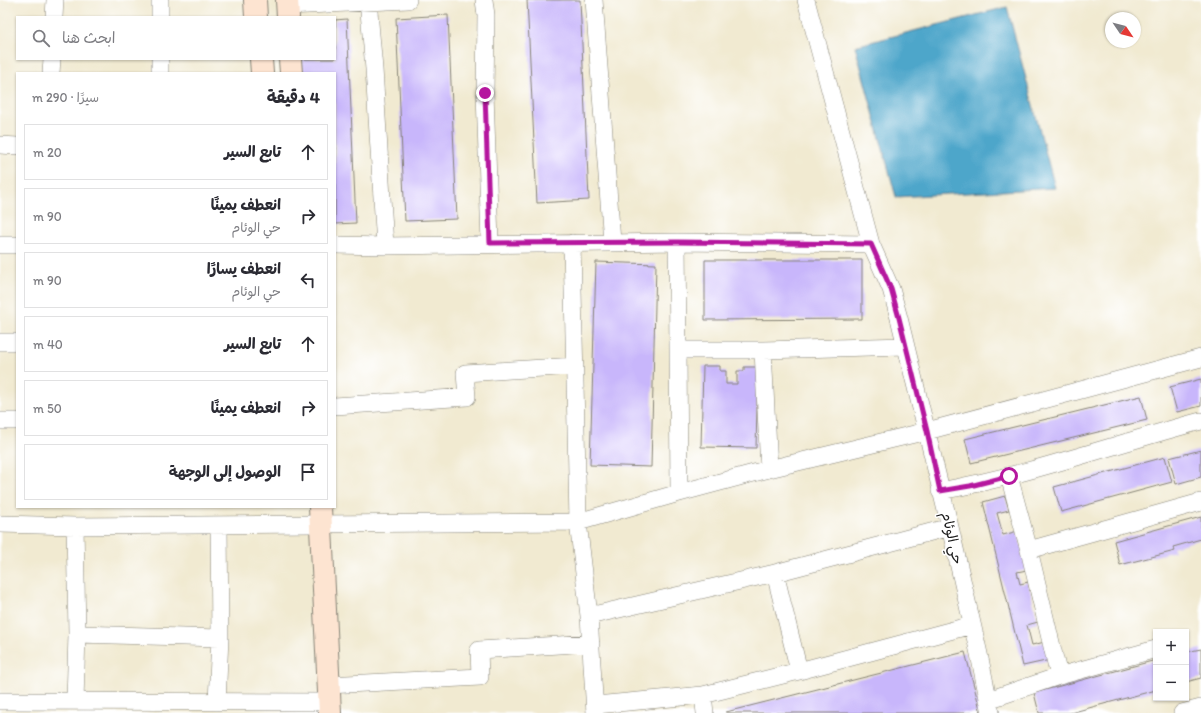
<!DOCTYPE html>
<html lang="ar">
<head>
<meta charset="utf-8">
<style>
  :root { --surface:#fff; --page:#f7f7f7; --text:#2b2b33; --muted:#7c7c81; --line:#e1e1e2 }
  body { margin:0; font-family:Itim,"Playpen Sans Arabic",sans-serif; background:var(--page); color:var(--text); direction:rtl }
  .controls { position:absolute; right:12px; bottom:12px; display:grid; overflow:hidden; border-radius:0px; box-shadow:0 1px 3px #0004 }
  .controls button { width:36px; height:36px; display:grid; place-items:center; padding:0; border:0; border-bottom:1px solid var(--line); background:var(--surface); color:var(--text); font:20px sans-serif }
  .compass { position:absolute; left:1105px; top:12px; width:36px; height:36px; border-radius:50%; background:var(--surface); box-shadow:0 1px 3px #0004; rotate:125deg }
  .stop { position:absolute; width:12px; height:12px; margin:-9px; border:3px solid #b5179e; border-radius:50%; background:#fff }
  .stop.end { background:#b5179e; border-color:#fff; box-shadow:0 1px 4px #0008 }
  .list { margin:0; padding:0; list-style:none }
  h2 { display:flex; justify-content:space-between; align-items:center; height:52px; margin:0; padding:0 16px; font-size:17px }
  h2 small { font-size:13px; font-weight:400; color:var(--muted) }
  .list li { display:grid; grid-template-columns:26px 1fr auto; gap:12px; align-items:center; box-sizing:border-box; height:56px; margin:0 8px 8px; padding:0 8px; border:1px solid var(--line); border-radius:0px }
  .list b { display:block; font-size:15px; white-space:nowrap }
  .list p { margin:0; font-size:13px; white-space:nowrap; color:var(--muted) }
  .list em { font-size:13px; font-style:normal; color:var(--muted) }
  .icon { flex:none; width:22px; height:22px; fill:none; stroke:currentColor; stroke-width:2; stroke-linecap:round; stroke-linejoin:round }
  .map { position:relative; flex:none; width:1201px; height:713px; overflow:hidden; direction:ltr }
  .search { position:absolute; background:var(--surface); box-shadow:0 1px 3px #0004; left:16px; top:16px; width:320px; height:44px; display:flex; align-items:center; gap:10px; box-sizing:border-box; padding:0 14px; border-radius:0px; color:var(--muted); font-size:15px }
  .panel { position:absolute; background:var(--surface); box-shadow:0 1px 3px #0004; left:16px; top:72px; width:320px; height:436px; border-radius:0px; direction:rtl }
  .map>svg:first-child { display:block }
</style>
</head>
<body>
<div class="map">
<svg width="1201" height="713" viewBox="0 0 1201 713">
  <rect width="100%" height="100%" fill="#fff"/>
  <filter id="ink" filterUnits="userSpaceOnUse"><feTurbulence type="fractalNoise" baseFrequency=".025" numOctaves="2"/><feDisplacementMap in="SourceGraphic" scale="8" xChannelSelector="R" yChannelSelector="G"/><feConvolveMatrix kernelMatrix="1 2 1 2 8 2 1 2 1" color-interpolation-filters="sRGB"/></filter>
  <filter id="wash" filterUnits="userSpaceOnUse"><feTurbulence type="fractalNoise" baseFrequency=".012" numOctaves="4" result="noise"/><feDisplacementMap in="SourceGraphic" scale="16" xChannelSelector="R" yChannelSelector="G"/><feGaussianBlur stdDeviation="0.9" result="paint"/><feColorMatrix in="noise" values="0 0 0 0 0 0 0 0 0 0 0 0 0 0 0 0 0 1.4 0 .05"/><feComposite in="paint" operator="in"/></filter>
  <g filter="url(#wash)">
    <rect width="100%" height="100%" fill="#f1ead1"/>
    <path fill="#4da6ca" stroke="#346173" d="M1007 7 1055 188 896 197 855 46Z"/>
    <g id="blocks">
      <path fill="#c8b6fb" d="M527 0H580L589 200 537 203Z
        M448 15 457 219 405 221 396 18Z
        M347 19 356 223 335 224V73H297L296 59H335V20Z
        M705 260H862V319L705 320Z
        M596 262 656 264 651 467 590 465Z
        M703 366H720V371H726V384H737V371H744V367H758L756 448 701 447Z
        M1201 379V406L1177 412 1170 387Z
        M1141 396 1147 420 971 463 965 439Z
        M1201 450V477L1176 484 1169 458Z
        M1165 457 1172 482 1061 512 1054 487Z
        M1005 496 1009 510 997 513 1003 535 1018 531 1027 570 1017 572 1020 584 1028 582 1038 622 1027 625 1032 645 1045 642 1050 660 1023 666 983 502Z
        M1201 517V539L1173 547 1175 551 1120 565 1114 541Z
        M1201 649V678L1186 682V652Z
        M965 652 981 713H726V712Z
        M1156 660V690L1070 713H1039L1034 693Z"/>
    </g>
  </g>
  <g filter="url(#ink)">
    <use href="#blocks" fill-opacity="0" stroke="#868376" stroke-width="1"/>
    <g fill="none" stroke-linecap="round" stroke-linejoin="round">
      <g stroke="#868376" stroke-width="18">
        <path id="street" d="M368 0 374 69 385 246
          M484 0 486 15 485 93 490 243
          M594 0 612 242
          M806 0 871 244
          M288 6 408 0
          M54 17 55 0
          M160 17V0
          M51 73 52 59
          M160 73V59
          M0 145 17 146
          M677 242 678 350
          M0 245H17
          M335 245 385 246 677 242 871 244 891 289 899 318 950 527 979 654 991 713
          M0 342H17
          M763 350 769 469
          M335 406 467 397 465 373 575 366
          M0 421H17
          M940 491C1029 475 1114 444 1201 421
          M679 493 678 350H763L906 346
          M0 524 75 526 578 522 572 243
          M1029 550 1201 502
          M775 573 950 527
          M589 616 578 522 679 493 769 469 927 431 1201 358
          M77 634 220 638
          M1059 676 1156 649
          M328 685 480 677 479 650 591 643
          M703 695 705 713
          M988 700 1059 676 1029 550 1009 476
          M0 701 329 702
          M75 701 77 634 75 526
          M217 702 220 638 219 525
          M596 705 703 695 799 671
          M595 713 589 616 775 573 799 671 972 625
          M1182 713 1201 708"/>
      </g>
      <g stroke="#868376" stroke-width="24">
        <path id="secondary" d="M255 0 256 17
          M287 0 288 17
          M261 59 262 73
          M290 59 291 73
          M320 507 330 713"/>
      </g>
      <use href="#street" stroke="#fff" stroke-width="17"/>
      <use href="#secondary" stroke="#fde4d1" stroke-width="22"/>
    </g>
  </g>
  <g fill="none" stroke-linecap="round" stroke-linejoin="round" filter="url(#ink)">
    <path stroke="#b5179e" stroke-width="5" d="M485 93 490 243 677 242 871 244 891 289 899 318 927 431 940 491 970 486 1009 476"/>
  </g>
  <g text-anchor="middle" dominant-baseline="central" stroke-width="3" stroke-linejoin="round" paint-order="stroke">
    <g font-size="14" fill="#1c1c1c" stroke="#fff">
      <text transform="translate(952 538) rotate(77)">حي الوئام</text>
    </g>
  </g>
</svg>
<div class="controls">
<button>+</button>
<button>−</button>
</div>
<svg class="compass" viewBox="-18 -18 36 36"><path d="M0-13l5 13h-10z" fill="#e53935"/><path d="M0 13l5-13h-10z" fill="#7c7c81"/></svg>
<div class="stop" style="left:1009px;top:476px"></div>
<div class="stop end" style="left:485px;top:93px"></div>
<div class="search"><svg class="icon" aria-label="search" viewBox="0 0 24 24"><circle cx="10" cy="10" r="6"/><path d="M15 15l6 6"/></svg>ابحث هنا</div>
<section class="panel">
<h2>4 دقيقة<small>سيرًا · 290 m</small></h2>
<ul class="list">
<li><svg class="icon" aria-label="ahead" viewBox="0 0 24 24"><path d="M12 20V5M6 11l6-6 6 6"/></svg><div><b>تابع السير</b></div><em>20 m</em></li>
<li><svg class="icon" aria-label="right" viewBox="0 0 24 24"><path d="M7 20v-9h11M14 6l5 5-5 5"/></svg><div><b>انعطف يمينًا</b><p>حي الوئام</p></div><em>90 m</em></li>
<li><svg class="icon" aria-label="left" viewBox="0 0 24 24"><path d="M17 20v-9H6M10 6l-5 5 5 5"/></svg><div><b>انعطف يسارًا</b><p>حي الوئام</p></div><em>90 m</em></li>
<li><svg class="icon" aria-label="ahead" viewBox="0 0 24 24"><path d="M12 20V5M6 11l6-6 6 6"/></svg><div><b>تابع السير</b></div><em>40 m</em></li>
<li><svg class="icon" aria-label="right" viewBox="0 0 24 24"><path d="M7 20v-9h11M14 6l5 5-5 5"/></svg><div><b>انعطف يمينًا</b></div><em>50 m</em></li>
<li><svg class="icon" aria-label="arrive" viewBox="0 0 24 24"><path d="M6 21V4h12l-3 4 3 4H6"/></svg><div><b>الوصول إلى الوجهة</b></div></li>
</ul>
</section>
</div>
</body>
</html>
